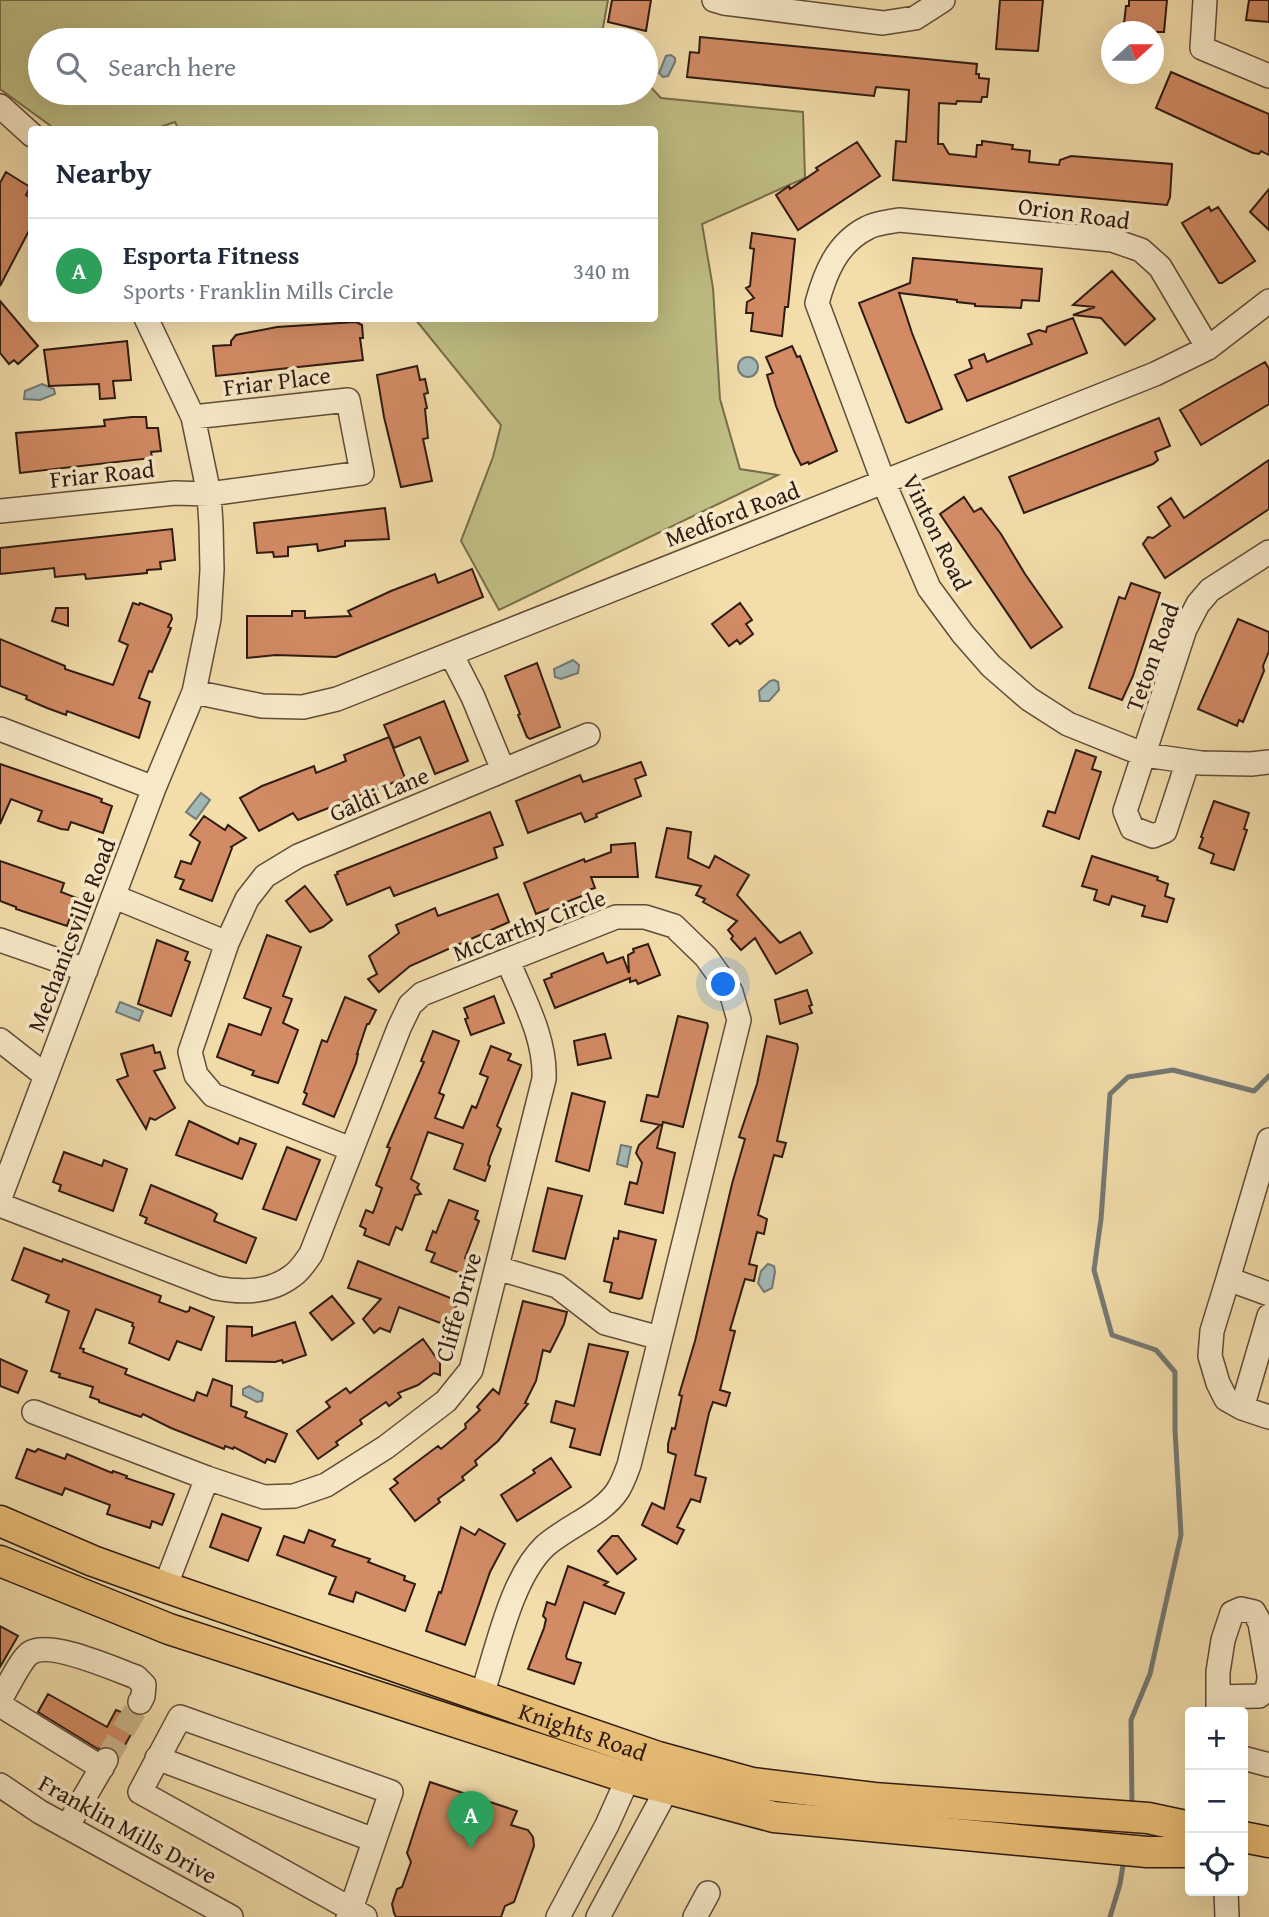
<!DOCTYPE html>
<html lang="en">
<head>
<meta charset="utf-8">
<style>
  :root { --surface:#fff; --page:#f6f6f7; --text:#1f2937; --muted:#747a83; --line:#e0e1e3; --accent:#8f2418 }
  body { margin:0; font-family:"Gentium Book Plus",serif; background:var(--page); color:var(--text) }
  .controls { position:absolute; right:21px; bottom:21px; display:grid; overflow:hidden; border-radius:7px; box-shadow:0 7px 28px #0002 }
  .controls button { width:63px; height:63px; display:grid; place-items:center; padding:0; border:0; border-bottom:2px solid var(--line); background:var(--surface); color:var(--text); font:35px sans-serif }
  .compass { position:absolute; left:1101px; top:21px; width:63px; height:63px; border-radius:50%; background:var(--surface); box-shadow:0 7px 28px #0002; rotate:69deg }
  .you { position:absolute; left:724px; top:985px; width:24px; height:24px; margin:-18px; border:5px solid #fff; border-radius:50%; background:#1a73e8; box-shadow:0 0 0 10px #1a73e833 }
  .badge { display:grid; place-items:center; width:46px; height:46px; border-radius:50%; background:var(--accent); color:#fff; font-size:23px; font-weight:700 }
  .pin { position:absolute; translate:-50% -58px; filter:drop-shadow(0 2px 4px #0008) }
  .pin::after { content:''; position:absolute; top:37px; width:24px; height:21px; background:inherit; clip-path:polygon(0 0,100% 0,50% 100%) }
  .list { margin:0; padding:0; list-style:none }
  h2 { display:flex; justify-content:space-between; align-items:center; height:91px; margin:0; padding:0 28px; font-size:30px }
  h2 small { font-size:23px; font-weight:400; color:var(--muted) }
  .list li { display:grid; grid-template-columns:46px 1fr auto; gap:21px; align-items:center; box-sizing:border-box; height:105px; padding:0 28px; border-top:2px solid var(--line) }
  .list b { display:block; font-size:26px; white-space:nowrap }
  .list p { margin:0; font-size:23px; white-space:nowrap; color:var(--muted) }
  .list em { font-size:23px; font-style:normal; color:var(--muted) }
  .icon { flex:none; width:38px; height:38px; fill:none; stroke:currentColor; stroke-width:2; stroke-linecap:round; stroke-linejoin:round }
  .map { position:relative; flex:none; width:1269px; height:1917px; overflow:hidden }
  .search { position:absolute; background:var(--surface); box-shadow:0 7px 28px #0002; left:28px; top:28px; width:630px; height:77px; display:flex; align-items:center; gap:18px; box-sizing:border-box; padding:0 24px; border-radius:38px; color:var(--muted); font-size:26px }
  .panel { position:absolute; background:var(--surface); box-shadow:0 7px 28px #0002; left:28px; top:126px; width:630px; height:196px; border-radius:7px }
  .map>svg:first-child { display:block }
</style>
</head>
<body>
<div class="map">
<svg width="1269" height="1917" viewBox="0 0 1269 1917">
  <rect width="100%" height="100%" fill="#f2ddab"/>
  <filter id="stains"><feTurbulence type="fractalNoise" baseFrequency=".00286" numOctaves="4"/><feColorMatrix values="0 0 0 0 .2 0 0 0 0 .09 0 0 0 0 .02 0 0 0 .5 -.17"/></filter>
  <radialGradient id="worn" r=".72"><stop offset=".6" stop-color="#630" stop-opacity="0"/><stop offset="1" stop-color="#630" stop-opacity=".3"/></radialGradient>
  <path fill="#c0bf85" stroke="#786d4b" stroke-width="2" d="M0 0H608L602 33 608 40H40V93H646V82L661 98 803 112 805 178 702 224 713 288 720 399 740 469 778 475 499 610 461 541 493 457 501 425 415 319 654 318V130H179L175 122 154 129H55L0 89Z"/>
  <path fill="#a2b8b6" stroke="#747974" stroke-width="2" d="M671 55 675 58V62L668 76 663 77 659 73 666 56Z
    M738 367a10 10 0 1 1 20 0a10 10 0 1 1-20 0Z
    M42 384 54 389 55 394 40 400 24 399 25 391Z
    M573 660 579 665 578 673 561 679 555 677 554 669Z
    M774 680 778 682 779 690 769 701H760L759 691 770 681Z
    M201 793 210 800 196 819 186 812Z
    M120 1002 143 1011 139 1021 116 1012Z
    M621 1145 631 1147 627 1167 617 1164Z
    M768 1264 774 1266 775 1272 772 1288 764 1292 758 1283 761 1271Z
    M249 1386 263 1393 262 1401 257 1402 243 1395V1389Z"/>
  <g fill="none" stroke-linecap="round" stroke-linejoin="round">
    <path stroke="#747974" stroke-width="5" d="M1132 1807 1131 1720 1150 1674 1181 1535 1175 1430V1372L1156 1350 1112 1335 1094 1270 1101 1219 1110 1094 1128 1077 1173 1070 1254 1091 1269 1076
      M1110 1917 1120 1884 1124 1859"/>
  </g>
  <path fill="#d28b65" stroke="#301b11" stroke-width="2" d="M612 0H651L646 31 608 22Z
    M1000 0H1043L1038 51 996 49Z
    M1129 0H1167L1164 32H1123L1126 6H1129Z
    M1249 0H1269V22L1246 20Z
    M700 37 977 64 976 74H979V78L989 79 987 97H982L981 102 957 101 956 104 939 103 938 144H943L949 154 976 157 977 145H982V141L1013 145 1012 149 1030 151 1029 162 1059 165 1060 160 1071 156 1172 164 1170 197 1167 205 893 180 896 141 906 142 909 90 876 87 874 96 687 77 690 52 699 53Z
    M1171 72 1269 114V155L1261 151 1259 154 1253 153 1156 108Z
    M857 142 880 176 798 230 776 195 789 186 790 189 818 170 816 168Z
    M6 172 30 187 26 195 32 198V225L0 286V183Z
    M1269 189V230L1250 212Z
    M1209 207 1211 211 1218 207 1255 261 1222 283H1219L1182 223Z
    M752 233 795 239 788 307H785L782 336 751 331 753 313H746L747 302 754 298 746 288 750 286 754 249 750 248Z
    M913 258 1042 269 1039 301 1022 300 1021 308 975 306V304L957 302V300L899 293 912 333 942 409 909 423 906 422 859 303 910 283Z
    M1112 271 1155 319 1125 345 1101 318 1073 315 1095 307 1073 305Z
    M0 301 38 346 18 364 14 360 9 364 0 353Z
    M1073 318 1087 353 967 401 955 375 972 368 969 360 984 354 987 362 1001 356 1032 344 1028 334 1039 330 1046 332 1047 327Z
    M356 322 362 325 363 338H360L363 360 216 376 213 346 231 345V341L236 335 277 327Z
    M127 341 131 380 113 381 115 398 100 399 99 384 49 386 44 350Z
    M792 346 797 357 800 356 837 451 809 464 808 462 801 465 794 451 776 406 767 375 773 373 766 357Z
    M1265 362 1269 369V404L1201 445 1180 410Z
    M417 366 420 380 425 379 428 393 424 394 427 408 425 409 428 438 423 439 432 481 401 487 384 417 377 375Z
    M132 417H146L147 428H158L161 451 151 452 152 458 20 473 16 433 105 426 104 420Z
    M1159 418 1170 446 1155 452 1158 460 1153 464 1024 513 1009 477Z
    M1269 460V509L1165 578 1143 544 1148 537 1153 538 1170 526 1158 507 1171 498 1184 518Z
    M964 497 974 512 981 508 1001 534 1025 574 1062 627 1031 648 940 514Z
    M385 508 389 539 345 541V546L318 551 317 544 288 547V556L274 557 273 552 257 553 254 523Z
    M172 529 175 560 160 562 161 569 147 570V573L86 579 85 574 55 577 54 568 0 574V548Z
    M472 569 483 597 336 657 276 655 247 658V616H292V611H305V618L351 616 348 611 391 591 435 574 438 583Z
    M1131 583 1160 593 1133 676 1122 700 1089 688 1119 597 1125 599Z
    M133 603 139 605 140 603 171 615 172 619 168 627 171 628 152 672 149 671 139 698 150 702 139 738 67 711 66 715 47 708 26 699 27 696 0 686V639L65 666V669L113 685 128 645 119 641Z
    M740 603 752 620 746 624 753 634 740 644 737 640 729 646 712 624Z
    M56 608H68V626L52 621Z
    M1238 619 1269 632V651L1263 666 1264 671 1243 722 1239 720 1237 726 1198 709Z
    M537 663 560 727 530 739 527 737 518 715 520 714 505 676Z
    M444 701 468 761 435 774 420 737 394 748 384 725Z
    M389 737 405 778 298 820 293 813 259 831 240 798 262 786 314 766 316 773 346 761 344 755Z
    M1076 750 1096 757 1092 769 1101 772 1079 839 1043 826 1048 811 1055 813Z
    M641 762 646 775 635 779 641 796 596 814 597 817 585 822 581 813 528 833 516 801 580 775 583 782Z
    M0 764 94 796 102 799 101 802 112 806 103 833 71 822 68 830 61 829 38 821 42 811 11 799 0 824Z
    M1214 801 1249 813 1244 829 1247 830 1234 870 1211 863 1214 854 1199 848 1203 838 1201 837Z
    M490 812 503 845 494 848 497 858 394 896 390 887 347 905 335 875 338 874 337 872Z
    M204 816 225 830 228 825 246 838 231 847 232 848 212 901 180 889 184 880 175 877 181 861 191 864 200 842 190 835Z
    M667 828 691 832 688 858 709 868 715 856 749 875 737 895 780 943 800 932 812 953 776 974 755 938 741 950 731 939 733 936 728 930 737 921 703 902 705 899 696 895 701 886 656 877Z
    M635 843 638 877H591L595 888 586 891 587 894 536 914 524 883 584 859 585 862 611 852V845Z
    M1092 856 1158 877 1157 880 1168 884 1165 896 1174 899 1167 922 1142 916 1145 906 1112 896 1109 905 1094 900 1097 890 1082 886Z
    M0 861 64 883 61 892 77 898 67 926 16 909V907L0 901Z
    M305 886 332 920 323 927 310 932 286 901Z
    M498 894 509 922 410 966 379 992 368 979 377 974 369 956 399 933 396 925 435 908 438 916Z
    M267 935 301 947 283 996 292 999 283 1023 298 1030 278 1083 252 1075 254 1071 217 1057 229 1024 261 1035 271 1008 244 998Z
    M157 940 188 952 185 960 190 962 171 1016 138 1004Z
    M648 944 660 975 638 984 636 980 630 982V978L555 1008 544 980 552 977 551 974 603 953 607 963 623 957 629 973 628 955 634 952 633 949Z
    M807 990 812 1005 809 1006 812 1013 780 1024 775 1000Z
    M494 996 504 1023 471 1035 465 1019 468 1018 464 1008Z
    M345 997 376 1010 369 1024H367L357 1054H358L356 1063 334 1117 303 1104 307 1094 304 1092 322 1040 327 1042Z
    M678 1016 707 1023 708 1026 683 1127 663 1122 657 1148 675 1153 663 1213 625 1204 630 1182 637 1184 642 1163 636 1153 639 1145 660 1125 641 1121 647 1095 658 1097Z
    M433 1031 459 1041 439 1093 444 1095 435 1118 463 1128 472 1106 476 1108 488 1077 480 1074 491 1046 511 1054 508 1060 521 1065 497 1126 501 1129 490 1157 488 1165 490 1166 485 1181 454 1169 463 1144 428 1132 411 1179 419 1184 417 1188 421 1194 415 1195 402 1230 396 1227 389 1245 364 1235 366 1229 360 1226 366 1210 373 1213 382 1188 376 1185 390 1148 387 1147 424 1062 421 1061Z
    M605 1034 611 1058 578 1065 574 1041Z
    M767 1036 797 1044 798 1048 777 1141 786 1143 782 1157 774 1155 758 1215 767 1219 764 1234 757 1232 749 1264 757 1266 754 1281 745 1279 730 1330 735 1331 720 1390 730 1393 726 1406 713 1402 709 1413 695 1475 706 1478 700 1502 691 1499 677 1527 684 1530 677 1544 642 1525 652 1503 664 1509 676 1455 668 1452V1444L672 1428 675 1429 682 1396 679 1395 695 1341 732 1184 745 1139 739 1137 757 1084Z
    M153 1045 155 1053 160 1052 165 1068 154 1071 175 1108 155 1120 150 1118 146 1129 117 1080 128 1076 121 1054Z
    M572 1093 605 1102 589 1171 556 1161Z
    M189 1121 238 1144 240 1138 256 1144 242 1179 176 1155Z
    M287 1147 320 1160 296 1220 263 1209Z
    M64 1152 102 1166 104 1160 127 1169 113 1211 59 1191 61 1185 53 1182Z
    M151 1185 211 1210 217 1214 214 1221 256 1238 246 1263 145 1223 147 1218 140 1215Z
    M548 1188 582 1196 565 1259 533 1251Z
    M449 1200 478 1211 475 1219 479 1221 465 1258H468L462 1274 431 1262 435 1253 426 1250 433 1231 436 1233Z
    M619 1231 656 1240 642 1298 639 1299 610 1292 612 1283 604 1281 614 1238 618 1239Z
    M24 1248 62 1262 63 1259 161 1296 159 1302 186 1312 189 1311 190 1307 214 1317 201 1350 177 1341 169 1360 129 1343 134 1327 132 1326 133 1323 96 1309 80 1348 84 1349 83 1352 127 1369 125 1374 194 1401 197 1392 207 1396 213 1379 232 1386 231 1406 247 1412 245 1417 287 1434 275 1462 267 1459 265 1463 234 1447 233 1449 225 1446 224 1449 171 1428 143 1414 141 1417 99 1402V1400L90 1397 93 1387 59 1377 60 1374 51 1371 69 1311 46 1302 49 1295 12 1280Z
    M358 1261 458 1301 448 1326 399 1307 390 1332 380 1328 374 1333 363 1319 381 1299 348 1288Z
    M332 1296 354 1323 332 1340 310 1313Z
    M523 1301 567 1312 564 1324 550 1352 543 1350 536 1381 525 1403 528 1404 498 1441 475 1461 477 1465 462 1477 464 1480 438 1499 440 1502 415 1521 390 1489 398 1483 394 1479 438 1446 441 1449 466 1428 465 1424 480 1410 477 1407 493 1389 499 1394Z
    M295 1322 306 1355 283 1363 282 1360 275 1362 226 1361 227 1326 252 1327V1336Z
    M423 1339 440 1363V1375L434 1373 418 1385 398 1393 401 1397 389 1406 386 1402 360 1420 362 1424 336 1442 338 1445 318 1459 297 1431 330 1407 326 1402 346 1388 350 1393Z
    M589 1344 628 1352 600 1455 570 1447 575 1429 551 1422 556 1401 574 1406Z
    M0 1359 27 1371 18 1393 0 1386Z
    M27 1449 35 1452 38 1449 65 1459 67 1454 112 1473 113 1471 127 1476 126 1478 174 1494 162 1525 152 1521 150 1528 107 1514 110 1505 65 1488 62 1495 16 1478Z
    M551 1458 571 1487 517 1521 501 1495 535 1473 533 1470Z
    M222 1514 261 1528 248 1561 210 1547Z
    M461 1527 475 1535 479 1529 505 1544 490 1572 465 1645 426 1631 439 1592 441 1593Z
    M309 1530 335 1540 332 1546 370 1559 368 1562 405 1576 404 1580 415 1584 405 1611 356 1592 353 1602 329 1594 336 1577 277 1555 284 1536 304 1543Z
    M612 1536H618L636 1559 617 1574 598 1551Z
    M568 1566 608 1582 604 1585 624 1593 615 1614 584 1602 566 1656 567 1659 581 1663 574 1684 528 1669 544 1628 546 1619 543 1616 547 1602 555 1605Z
    M0 1626 18 1636 0 1667Z
    M48 1694 107 1727 116 1710 126 1714 128 1709 133 1714 141 1716 119 1756 112 1748 105 1746 98 1749 38 1712Z
    M430 1782 517 1811 511 1825 528 1830 533 1837 534 1846 514 1902 505 1906 501 1917H396L394 1913 392 1904 397 1889 402 1887 411 1862 407 1853Z"/>
  <g fill="none" stroke-linecap="round" stroke-linejoin="round">
    <path stroke="#cbb68c" stroke-width="23" stroke-dasharray="23 11" stroke-linecap="butt" d="M106 1760 140 1702"/>
    <g stroke="#604c38" stroke-width="26">
      <path id="minor" d="M714 0 724 3 883 23 915 18 943 0
        M1205 0 1202 48 1269 76
        M0 106 32 135
        M1208 348 1160 267 1141 250 1112 240 899 220C889 222 875 223 867 228 837 243 825 273 817 303L884 483 929 588 963 634 991 666 1029 699 1068 724 1145 755 1201 763 1251 764 1269 762
        M0 511 175 493 209 494 362 473 348 400 193 417
        M451 654 473 697 503 770
        M194 692 262 706 303 707 337 699 1155 374 1208 348 1269 301
        M0 729 154 788
        M1188 761 1165 831 1153 836 1132 828 1125 811 1185 629 1198 604 1210 590 1269 552
        M115 897 227 943
        M0 940 86 970
        M0 1040 46 1076
        M1269 1140 1228 1279 1269 1294
        M351 1149 213 1095 196 1075 190 1052 227 943 247 899 265 876 298 856 588 735
        M0 1198 154 788 194 692 209 619 212 570 211 525 209 494 193 417 146 318
        M0 1205 216 1288C242 1293 270 1293 292 1276 300 1271 306 1261 311 1254L399 1028 410 1005 422 994 616 917H645L674 926 706 957 731 992 739 1020 629 1465C626 1473 623 1482 618 1490 603 1514 566 1527 545 1546 511 1578 497 1650 482 1695
        M497 1268 557 1286 605 1323 660 1338
        M1228 1279 1212 1331 1210 1356 1218 1383 1226 1399 1242 1408
        M1269 1316 1242 1408 1269 1417
        M34 1412 207 1478 264 1497 294 1496 326 1485 386 1447 446 1401 471 1370 544 1079C546 1038 523 998 508 961
        M165 1587 207 1478
        M1218 1697 1259 1696 1267 1690 1269 1679
        M0 1700C7 1689 20 1660 30 1653 50 1640 114 1669 136 1677L144 1685 143 1696 140 1702
        M0 1705 102 1768
        M1218 1712V1672L1223 1640 1232 1613 1241 1609 1254 1612 1260 1623 1269 1675
        M157 1758 374 1840
        M1243 1758 1269 1765
        M0 1785 40 1812 231 1917
        M67 1827 106 1760
        M1226 1891 1227 1917
        M348 1917 351 1909 391 1792 180 1717 140 1792 351 1909 365 1917
        M558 1917 607 1825 628 1778 641 1769
        M598 1917 667 1789 663 1774
        M695 1917 708 1893"/>
    </g>
    <g stroke="#301b11" stroke-width="33">
      <g id="major">
        <path id="s1" d="M0 1521 93 1561 165 1587 658 1757 752 1783 874 1798 1148 1818 1190 1827"/>
        <path d="M0 1561 169 1629 628 1778 774 1817 1147 1852H1190"/>
        <path d="M1243 1837 1269 1842"/>
      </g>
    </g>
    <use href="#minor" stroke="#f7e9c8" stroke-width="23"/>
    <use href="#major" stroke="#e9be76" stroke-width="30"/>
  </g>
  <g text-anchor="middle" dominant-baseline="central" stroke-width="7" stroke-linejoin="round" paint-order="stroke">
    <g font-size="24" fill="#301b11" stroke="#f7e9c8">
      <text transform="translate(1074 213) rotate(8)">Orion Road</text>
      <text transform="translate(277 381) rotate(-7)">Friar Place</text>
      <text transform="translate(102 474) rotate(-6)">Friar Road</text>
      <text transform="translate(732 514) rotate(-21)">Medford Road</text>
      <text transform="translate(937 532) rotate(64)">Vinton Road</text>
      <text transform="translate(1152 657) rotate(-70)">Teton Road</text>
      <text transform="translate(379 794) rotate(-23)">Galdi Lane</text>
      <text transform="translate(529 925) rotate(-21)">McCarthy Circle</text>
      <text transform="translate(71 935) rotate(-69)">Mechanicsville Road</text>
      <text transform="translate(458 1307) rotate(-74)">Cliffe Drive</text>
      <text stroke="none"><textPath href="#s1" startOffset="620">Knights Road</textPath></text>
      <text transform="translate(128 1829) rotate(29)">Franklin Mills Drive</text>
    </g>
  </g>
  <rect width="100%" height="100%" filter="url(#stains)"/>
  <rect width="100%" height="100%" fill="url(#worn)"/>
</svg>
<div class="controls">
<button>+</button>
<button>−</button>
<button><svg class="icon" aria-label="locate" viewBox="0 0 24 24"><circle cx="12" cy="12" r="6"/><path d="M12 2v4M12 18v4M2 12h4M18 12h4"/></svg></button>
</div>
<svg class="compass" viewBox="-18 -18 36 36"><path d="M0-13l5 13h-10z" fill="#e53935"/><path d="M0 13l5-13h-10z" fill="#747a83"/></svg>
<div class="you"></div>
<div class="pin badge" style="left:471px;top:1849px;background:#2e9e5b">A</div>
<div class="search"><svg class="icon" aria-label="search" viewBox="0 0 24 24"><circle cx="10" cy="10" r="6"/><path d="M15 15l6 6"/></svg>Search here</div>
<section class="panel">
<h2>Nearby<small></small></h2>
<ul class="list">
<li><span class="badge" style="background:#2e9e5b">A</span><div><b>Esporta Fitness</b><p>Sports · Franklin Mills Circle</p></div><em>340 m</em></li>
</ul>
</section>
</div>
</body>
</html>
